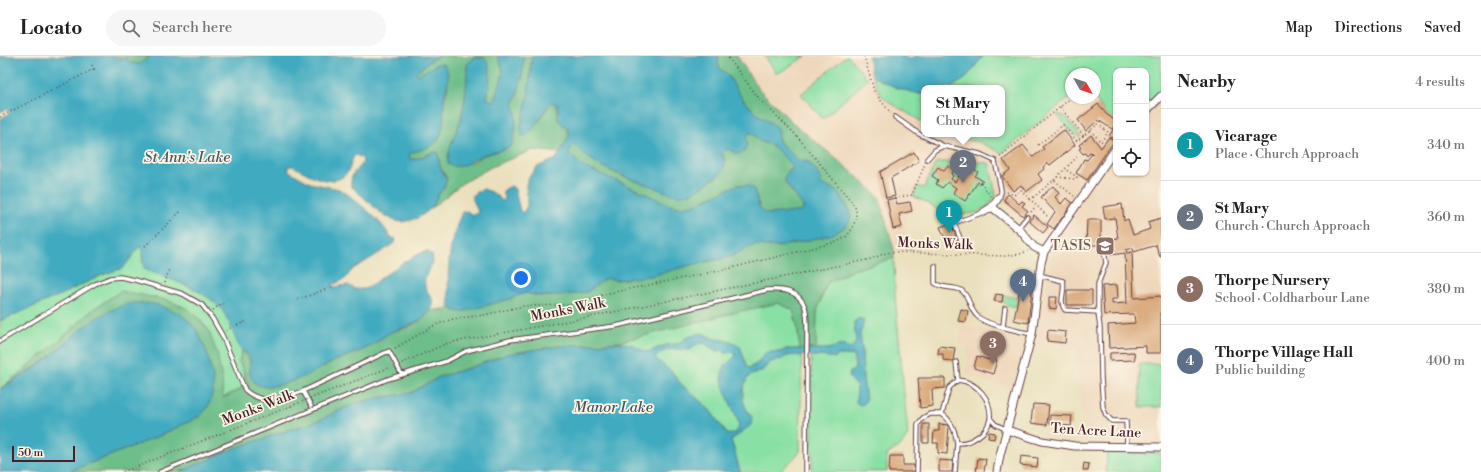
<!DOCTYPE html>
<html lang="en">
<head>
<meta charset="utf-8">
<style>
  :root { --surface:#fff; --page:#f6f6f6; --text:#202124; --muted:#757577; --line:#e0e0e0; --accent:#ea580c }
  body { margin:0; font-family:"Libre Bodoni",serif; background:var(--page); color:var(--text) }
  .controls { position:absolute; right:12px; top:12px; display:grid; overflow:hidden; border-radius:8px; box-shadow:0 1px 3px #0004 }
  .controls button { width:36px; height:36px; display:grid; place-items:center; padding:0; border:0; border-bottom:1px solid var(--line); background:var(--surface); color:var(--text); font:20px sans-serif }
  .compass { position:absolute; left:1065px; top:12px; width:36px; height:36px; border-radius:50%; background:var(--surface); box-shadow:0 1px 3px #0004; rotate:130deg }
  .scale { position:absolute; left:12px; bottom:10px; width:63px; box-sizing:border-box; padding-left:4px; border:2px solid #4a1f2b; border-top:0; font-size:11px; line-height:14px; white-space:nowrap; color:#4a1f2b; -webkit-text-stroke:3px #fcf5e5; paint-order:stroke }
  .you { position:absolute; left:521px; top:222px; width:14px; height:14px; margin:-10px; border:3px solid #fff; border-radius:50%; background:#1a73e8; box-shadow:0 0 0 6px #1a73e833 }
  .badge { display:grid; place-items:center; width:26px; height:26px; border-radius:50%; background:var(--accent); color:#fff; font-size:13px; font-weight:700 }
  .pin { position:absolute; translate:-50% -33px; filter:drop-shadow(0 1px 2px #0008) }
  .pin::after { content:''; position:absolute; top:21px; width:14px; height:12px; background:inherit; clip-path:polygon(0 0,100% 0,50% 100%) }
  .popup { position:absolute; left:921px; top:29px; width:84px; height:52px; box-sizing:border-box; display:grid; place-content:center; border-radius:8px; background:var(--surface); filter:drop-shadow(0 1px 3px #0005); font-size:13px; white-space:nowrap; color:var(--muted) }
  .popup b { font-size:15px; color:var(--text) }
  .popup::after { content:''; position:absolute; left:50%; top:100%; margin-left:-8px; border:8px solid transparent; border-top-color:var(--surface) }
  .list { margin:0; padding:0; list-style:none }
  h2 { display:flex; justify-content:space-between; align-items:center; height:52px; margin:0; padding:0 16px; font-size:17px }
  h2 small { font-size:13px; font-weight:400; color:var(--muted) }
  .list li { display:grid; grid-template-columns:26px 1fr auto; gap:12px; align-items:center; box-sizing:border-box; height:72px; padding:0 16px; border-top:1px solid var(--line) }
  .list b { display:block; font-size:15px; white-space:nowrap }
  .list p { margin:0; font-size:13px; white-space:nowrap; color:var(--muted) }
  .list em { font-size:13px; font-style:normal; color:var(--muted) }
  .icon { flex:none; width:22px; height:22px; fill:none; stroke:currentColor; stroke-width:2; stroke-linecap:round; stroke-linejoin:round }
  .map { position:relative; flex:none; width:1161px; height:416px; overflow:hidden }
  header { display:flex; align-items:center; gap:24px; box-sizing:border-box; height:56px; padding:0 20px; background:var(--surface); border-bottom:1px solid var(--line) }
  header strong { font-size:19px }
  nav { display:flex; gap:22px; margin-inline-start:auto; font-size:14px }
  .search { width:280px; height:36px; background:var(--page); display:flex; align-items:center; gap:10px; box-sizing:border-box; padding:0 14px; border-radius:22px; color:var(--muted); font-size:15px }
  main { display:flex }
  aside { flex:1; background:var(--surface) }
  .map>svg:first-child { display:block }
</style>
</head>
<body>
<header>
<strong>Locato</strong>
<div class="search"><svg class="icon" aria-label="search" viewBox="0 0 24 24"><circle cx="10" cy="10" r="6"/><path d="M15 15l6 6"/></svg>Search here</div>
<nav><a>Map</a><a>Directions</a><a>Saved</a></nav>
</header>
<main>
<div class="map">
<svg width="1161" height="416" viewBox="0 0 1161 416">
  <rect width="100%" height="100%" fill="#fcf5e5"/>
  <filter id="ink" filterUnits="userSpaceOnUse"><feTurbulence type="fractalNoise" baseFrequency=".025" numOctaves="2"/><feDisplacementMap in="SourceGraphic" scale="8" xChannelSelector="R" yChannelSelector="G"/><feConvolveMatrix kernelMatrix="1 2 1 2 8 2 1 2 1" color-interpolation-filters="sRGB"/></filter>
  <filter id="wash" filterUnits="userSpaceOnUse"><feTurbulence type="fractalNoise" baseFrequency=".012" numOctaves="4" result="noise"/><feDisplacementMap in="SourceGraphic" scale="16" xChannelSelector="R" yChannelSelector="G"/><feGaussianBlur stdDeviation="0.9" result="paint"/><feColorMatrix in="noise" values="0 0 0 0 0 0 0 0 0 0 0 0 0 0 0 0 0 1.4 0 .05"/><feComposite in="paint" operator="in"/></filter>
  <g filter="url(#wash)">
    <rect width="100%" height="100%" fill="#eae0bd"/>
    <path fill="#eed7bb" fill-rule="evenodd" d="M737 0H1159L1161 2V386H1083L1090 377 1084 369 1082 364 1076 295 1035 292 1046 225 1054 194 996 140 935 108 924 132 913 140 926 146 906 161 907 195 894 194 879 141 853 117 793 67 757 31ZM1116 15H1146V117H1116ZM1071 18H1095V42H1071ZM924 32H1002V78H924Z
      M963 269 1026 284 1014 333 969 320 965 316 969 300 966 289 959 287Z"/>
    <path fill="#88e0a4" stroke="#698068" d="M765 0H806L777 18Z
      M846 0H848L868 23 823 63 801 38Z
      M983 0H1159L1161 2V45L1146 57V15H1116V65L1106 58 1095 42V18H1071V40L1002 97 979 86 957 82 948 78H1002V32H950L965 23Z
      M872 20 897 32 920 38 924 37V67L889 46 880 38Z
      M1059 58 1067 62 1080 79V81L1073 77 1057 59Z
      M938 106H974L989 107 996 140 988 150 975 157 948 160 926 146 913 140 917 130 924 132 935 108Z
      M138 190H140L142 193V206L205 239 215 246 222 253 229 265 242 295 239 305 249 329 222 342V324L208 273 190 254 167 244 121 235 92 254 59 285 0 333V265L60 239 102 219 123 212Z
      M894 202 895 240 908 379 901 389 887 399V416H812L811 300 830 301 835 302 839 299H853L855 313 849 321 857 330 856 347 866 344 863 322 862 293 860 278 864 266 862 263H858L854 266 856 286 851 292 842 289 828 293H816L817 255 827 227 853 214Z
      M1003 239 1017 242 1016 251 1008 250 1006 247 1002 246Z
      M778 247 793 254 797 268 800 293H786L781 296H775L749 312 746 309 744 301 731 285 715 283 701 277 686 282 677 288 667 289 646 296 618 286 736 256Z
      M704 287 716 295 722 294 725 297 733 296 736 299 733 303 725 310C726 319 724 333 728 341 732 352 738 359 739 371L735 376 728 379 709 353 680 327 673 317 654 302C665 290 676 294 690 294L697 288Z
      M791 299 802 300 800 396 780 416H740L734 393 731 384 740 378 752 361 747 355 742 344 743 335 747 322 751 319 762 315 769 307Z
      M1139 308H1161V351H1140Z
      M1108 395 1161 397V416H1105Z"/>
    <path fill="#6ebe8a" stroke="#5c6e5a" d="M116 0H150L140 8 120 4Z
      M439 0H474V3L469 6C467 27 465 49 459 69 454 82 447 94 448 108L471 107 482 100 510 91 516 60 513 49C520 33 524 18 523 0H532L528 42 521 69 540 64 548 50 552 46 555 47 558 54V64C575 79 569 79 560 97L533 94 493 110 461 128 432 152 438 139 444 131 447 122 440 111 438 96C428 96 420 104 410 103L409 100 411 97 434 88 440 79 443 68 444 44 448 30 438 8 418 19 416 17 428 6Z
      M476 0H498L503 14 502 21 495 44 492 45 488 44 487 42C489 28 491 15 485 2H477Z
      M718 0H737L757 31 793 67 853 117 879 141 894 194V202L853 214 827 227 817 255 816 293H800L797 268 793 254 778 247 736 256 618 286 597 288 558 290 507 298 472 311 439 321 411 337 353 348 319 364 238 391 179 416H68L159 380 200 360 76 278 46 304 0 333 59 285 92 254 121 235 167 244 190 254 208 273 217 297 222 324 223 342 249 329 239 305 242 295C250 300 251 307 249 316L289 326 377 286 388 277 408 271 418 266 430 255 450 252 455 255 461 256 506 244 526 237 540 240H550L573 238 587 236 606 222 616 224 650 220 690 209 730 201 751 190 757 189 778 191 826 180 845 171 851 161C849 151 842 139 833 133 829 131 825 131 821 128L820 121 815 113 808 106 801 105 797 103 781 88 778 82 779 75 776 70 758 59 740 40 727 18 719 12Z
      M749 77H753L759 85 772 89 792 109 793 111 787 117V129L803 150V154L800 156 767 158C756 154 761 151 757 143 755 138 747 133 743 129H737L693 149 681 151 672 150 631 131 583 111 575 103 568 98 574 87C587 105 615 118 636 125 653 132 674 133 693 136L719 119 726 106 722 98 724 94 728 93 738 98 747 89 746 80Z"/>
    <path fill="#40aac0" stroke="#456476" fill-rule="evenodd" d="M0 0H116L120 4 126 2 131 7 140 8 150 0H439L428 6 416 17 418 19 438 8H443C453 19 446 31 444 43 442 58 447 77 434 88 429 92 418 94 411 97L409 100 410 103C419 105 429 96 438 96L440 111 447 124 444 131 438 139 432 152 418 162 403 166 395 165 381 157 351 130C350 119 356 114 363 106L362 102 356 99 354 100C350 106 351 113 347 117 332 134 309 118 293 110H289L288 112 289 115 310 127 339 133 345 136C359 148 383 165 390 181L396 183 395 186 386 193 353 213 345 223 332 229V231L348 229 355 233H365L404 206 421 197 427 195 432 199 433 205C430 212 423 221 425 230 427 240 438 244 431 254 421 268 404 270 389 277 382 281 375 288 367 292 358 297 348 299 339 303 322 311 272 341 255 327 245 319 254 308 248 299 246 297 243 296 241 293 233 281 231 265 221 253 205 233 167 223 144 213 142 206 143 195 140 190L123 212 102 219 60 239 0 265V63L10 57 7 53 0 56Z
      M474 0H476L477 2H485C493 12 489 30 487 42L488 44 492 45 495 44 502 21 503 14 498 0H523C524 18 520 33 513 49 520 60 514 76 512 88L510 91C501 95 492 96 483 99 470 104 463 115 448 108 447 94 454 82 459 69 465 49 467 29 467 9L469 6 474 3Z
      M532 0H718L719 12 727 18 744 45 758 59 776 70 779 75 778 82 781 88 797 103 801 105 808 106 815 113 820 121 821 128 835 134 843 143 851 157 849 166 845 171 833 178 826 180 778 191 757 189 751 190 730 201 690 209 650 220 616 224 606 222 587 236 573 238 550 240H540L526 237 506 244 461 256C455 255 451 254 449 248 447 213 448 189 462 156L467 155 473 160 478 156 472 141C475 136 479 134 484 133L493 137 503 145 505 143 503 139V135L507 132 512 130 515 133 520 155 523 157 527 150 526 129 529 121 537 111 556 103 569 80 568 73 558 64V54L557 48 552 46 548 50 533 73 525 80H522L521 69 528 42ZM749 77H752L759 85 772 89 792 109 793 112 787 117 784 123 787 129 803 150V154L800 156 767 158C757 154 757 143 754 133L749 130 737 129 693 149 681 151 672 150 631 131 583 111 575 103 568 98 574 88C591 109 623 120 648 129 660 133 671 140 683 139 693 138 705 129 713 123 724 115 728 111 722 98L724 94 728 93 738 98 744 96 747 89 746 80Z
      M868 0H903L910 3 914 0H983L965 23 950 32H924V37L920 38 897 32 872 20Z
      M132 247H146L158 249 180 258 188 264 196 273 206 293 213 322V335L209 348 206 353 200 360 159 380 68 416H0V333C16 324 33 314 47 303 74 281 96 255 132 247Z
      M858 263H862L864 266 860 278 862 293 863 322 866 344 864 348 859 349 856 346 857 330 849 321 850 316 855 313V304L853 299H839L835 302C830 300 789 298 785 300 783 301 783 303 781 304L777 303 769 307 762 315 751 319 747 322 743 335V344L747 355 752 361 751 369 731 384 734 393 740 416H179L238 391 319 364 353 348 377 342 411 337 439 321 472 311 507 298 558 290 597 288 618 286 633 289 646 296 667 289 677 288 686 282 701 277 715 283 731 285 737 289 741 292 746 309 749 312 756 309 766 296H781L786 293H828L842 289 851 292 856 286 854 266ZM704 287 716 295 722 294 725 297 733 296 736 299C733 303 728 306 725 310 714 328 737 352 739 371L735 376 728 379 709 353 680 327 673 317 655 302C664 290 677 294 690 294L697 288Z"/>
    <g id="blocks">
      <path fill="#d9a879" d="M1098 48 1106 58 1116 65V67L1112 73 1098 64 1086 75 1078 64Z
        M1114 72 1116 74 1115 84 1109 80Z
        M1064 74 1075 89 1050 109 1048 107 1043 111 1044 113 1038 118 1042 124 1026 136 1021 129 1013 135 1002 120 1010 114 1003 104 1023 89 1033 101 1044 93 1042 91Z
        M1091 79 1101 92 1109 81 1114 85 1087 124 1076 117 1083 105 1084 103 1087 104 1093 97 1091 96 1087 100 1085 97 1083 98 1079 93 1081 92 1079 89Z
        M914 96 919 105 891 122 895 140 886 142 880 116Z
        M948 110 954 114 951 118 953 120 951 123 955 126 964 113 969 116 972 111 978 116 975 120 983 125 980 128 978 126 965 145 953 137 956 132 948 126 942 132 936 128 938 124 932 120 938 111 944 115Z
        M1053 130 1059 137 1055 141 1061 148 1066 142 1073 147 1054 173 1047 168 1055 156 1041 141Z
        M1008 138 1019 148 1022 145 1025 147 1022 150 1028 155 1023 160 1004 144Z
        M895 142 897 148 910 146 912 155 899 158 902 171 893 173 887 144Z
        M1122 148 1124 165 1128 163 1133 179 1150 173 1148 166 1161 162V201H1160L1156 189 1134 196 1133 192 1126 194 1127 197 1132 196 1134 242 1161 240V297H1146V290L1109 292 1108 269 1135 267 1134 258 1104 259 1102 230 1117 229 1118 243H1112V248L1127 247 1125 197 1111 199 1108 187 1112 186 1113 183 1118 182 1115 162 1105 163 1103 151Z
        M1034 159 1048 171 1043 177 1029 165Z
        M1087 164H1101V189H1086Z
        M951 167 959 188 952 191 949 184 946 185 940 171Z
        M1032 233 1028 267 1014 264 1019 236Z
        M1067 234H1092V249H1067Z
        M996 238 1003 239 1002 246 994 245Z
        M1049 241H1057L1056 253 1049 252Z
        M961 253 968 255 966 266 958 265Z
        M1048 274 1066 276 1065 287 1047 285Z
        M939 290 955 292 953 305 943 304V298H938Z
        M1134 296 1135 304 1110 305V297Z
        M977 300 989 304 990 302 997 304 993 318 974 312Z
        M918 322H945V332L932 333 933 350 920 352Z
        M1033 348 1049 349 1047 369 1031 367Z
        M1050 359 1072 360 1071 370 1050 368Z
        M923 368H929V387H923Z
        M939 368 949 369 947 398 938 397V387H933L934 375H939Z
        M989 376 995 377 994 383 988 382Z
        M890 400H903V409H914V416H889Z
        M1021 400 1038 402 1037 411 1020 409Z
        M978 402 986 403 984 416H976Z
        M939 404 953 405 952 416H939Z
        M1084 407 1089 408 1088 415 1083 414Z"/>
    </g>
  </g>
  <g filter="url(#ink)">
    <use href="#blocks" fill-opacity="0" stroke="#623c41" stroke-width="1"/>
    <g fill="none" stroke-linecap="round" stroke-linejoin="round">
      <g stroke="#623c41" stroke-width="5.5">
        <path id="lane" d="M895 61 919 78 944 90
          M927 103 935 94 944 90 980 98 995 105 1001 133V137L998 142
          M1018 172 1027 161
          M962 187 954 167 984 156
          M935 210V227C941 233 953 230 961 234 970 240 969 253 977 260 985 269 1019 275 1032 278
          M1039 219 1063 225C1066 234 1058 245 1065 254L1098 256 1100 272 1101 322 1103 351 1106 359 1112 365H1126L1127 391
          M1098 256V228L1106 207 1103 189
          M1003 270 1005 252
          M0 285 95 228 110 222 120 221 135 224 183 238 202 249 212 262 222 279 245 334C263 350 282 343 303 335L389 295 402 319
          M303 335 311 350
          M942 358C952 365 955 375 957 387
          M990 362 995 368 1007 374
          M160 416 388 323 447 305 466 295 510 284 616 270 767 234C782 233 799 234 805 251 807 257 807 266 807 273L806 416
          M917 416 918 368 923 362 930 358H942L949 332 958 324 956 306
          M955 416 957 387C970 388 988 377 990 363 992 343 977 326 958 324"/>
      </g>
      <g stroke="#623c41" stroke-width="9">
        <path id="street" d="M1146 55 1161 40
          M992 151 1020 174 1034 191 1044 196
          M984 156 992 151 998 142
          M1007 374 1042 385 1075 390 1161 391
          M997 416 1000 399 1032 278 1041 207 1044 196 1116 92"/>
      </g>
      <path stroke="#623c41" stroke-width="1.5" stroke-dasharray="1 3" stroke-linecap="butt" d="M864 0 874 35 882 46 891 57
        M92 9 96 16
        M1060 51 1084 80
        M0 61 94 13
        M1038 89 1063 69 1077 85 1098 68 1108 76 1101 86 1090 74
        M1000 101 1071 42
        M1057 121 1075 123 1077 121 1065 113
        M1054 124 1077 101
        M981 126 990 140
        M1007 136 1014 139 1021 134 1048 161
        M899 141 912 139 925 108
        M1030 144 1054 124 1074 140
        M1031 156 1036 150
        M142 193 182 154
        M165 227 169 213
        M294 245 332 231
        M213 254 222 247 226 254
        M226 274 247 265
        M395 292 435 269 453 263 484 259 523 250 568 249 609 237 723 214 837 186 847 180 852 173 856 163V153L851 145 796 79 760 44 727 0
        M402 307 448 287 579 263 871 203 886 197 894 196 1005 200 1020 198 1028 195
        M324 337 391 311
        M123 416 291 350"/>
      <use href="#lane" stroke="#fff" stroke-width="3.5"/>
      <use href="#street" stroke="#fff" stroke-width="7"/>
      <path stroke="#623c41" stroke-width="1.5" stroke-dasharray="1 3" stroke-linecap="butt" d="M291 350 324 337"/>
    </g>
  </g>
  <defs>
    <g id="school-square" transform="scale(1)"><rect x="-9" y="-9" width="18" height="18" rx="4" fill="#8d6e63" stroke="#fcf5e5"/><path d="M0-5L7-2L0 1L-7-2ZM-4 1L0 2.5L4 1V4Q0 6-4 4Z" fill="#fff"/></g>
  </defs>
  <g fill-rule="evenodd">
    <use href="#school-square" x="1105" y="190"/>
  </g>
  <g text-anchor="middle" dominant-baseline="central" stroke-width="3.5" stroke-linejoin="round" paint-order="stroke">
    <g font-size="14" fill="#4a1f2b" stroke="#fcf5e5">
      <text transform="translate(935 188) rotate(2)">Monks Walk</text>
      <text transform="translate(568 254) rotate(-11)">Monks Walk</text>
      <text transform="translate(258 352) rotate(-21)">Monks Walk</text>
      <text transform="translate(1096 375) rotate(3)">Ten Acre Lane</text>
    </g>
    <g font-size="14" fill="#785e54" stroke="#fcf5e5" text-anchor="end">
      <text x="1091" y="190">TASIS</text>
    </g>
    <g font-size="15" font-style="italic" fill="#465767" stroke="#fcf5e5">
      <text x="187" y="101">St Ann's Lake</text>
      <text x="613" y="351">Manor Lake</text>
    </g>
  </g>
</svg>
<div class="controls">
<button>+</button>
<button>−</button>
<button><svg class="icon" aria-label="locate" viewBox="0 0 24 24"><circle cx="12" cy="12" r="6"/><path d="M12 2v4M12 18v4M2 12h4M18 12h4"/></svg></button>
</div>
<svg class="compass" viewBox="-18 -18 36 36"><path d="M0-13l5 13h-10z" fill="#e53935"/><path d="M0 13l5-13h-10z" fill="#757577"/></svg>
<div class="scale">50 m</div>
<div class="you"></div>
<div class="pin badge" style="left:949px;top:177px;background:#0f9aa8">1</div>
<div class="pin badge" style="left:963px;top:127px;background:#6b7280">2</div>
<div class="popup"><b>St Mary</b>Church</div>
<div class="pin badge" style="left:993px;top:308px;background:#8d6e63">3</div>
<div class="pin badge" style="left:1023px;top:246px;background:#5c6f8a">4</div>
</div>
<aside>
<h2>Nearby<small>4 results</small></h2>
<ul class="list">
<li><span class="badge" style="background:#0f9aa8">1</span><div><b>Vicarage</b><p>Place · Church Approach</p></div><em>340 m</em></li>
<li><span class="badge" style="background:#6b7280">2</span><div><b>St Mary</b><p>Church · Church Approach</p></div><em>360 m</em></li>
<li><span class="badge" style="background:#8d6e63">3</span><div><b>Thorpe Nursery</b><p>School · Coldharbour Lane</p></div><em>380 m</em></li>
<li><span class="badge" style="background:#5c6f8a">4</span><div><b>Thorpe Village Hall</b><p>Public building</p></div><em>400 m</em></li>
</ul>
</aside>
</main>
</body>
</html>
